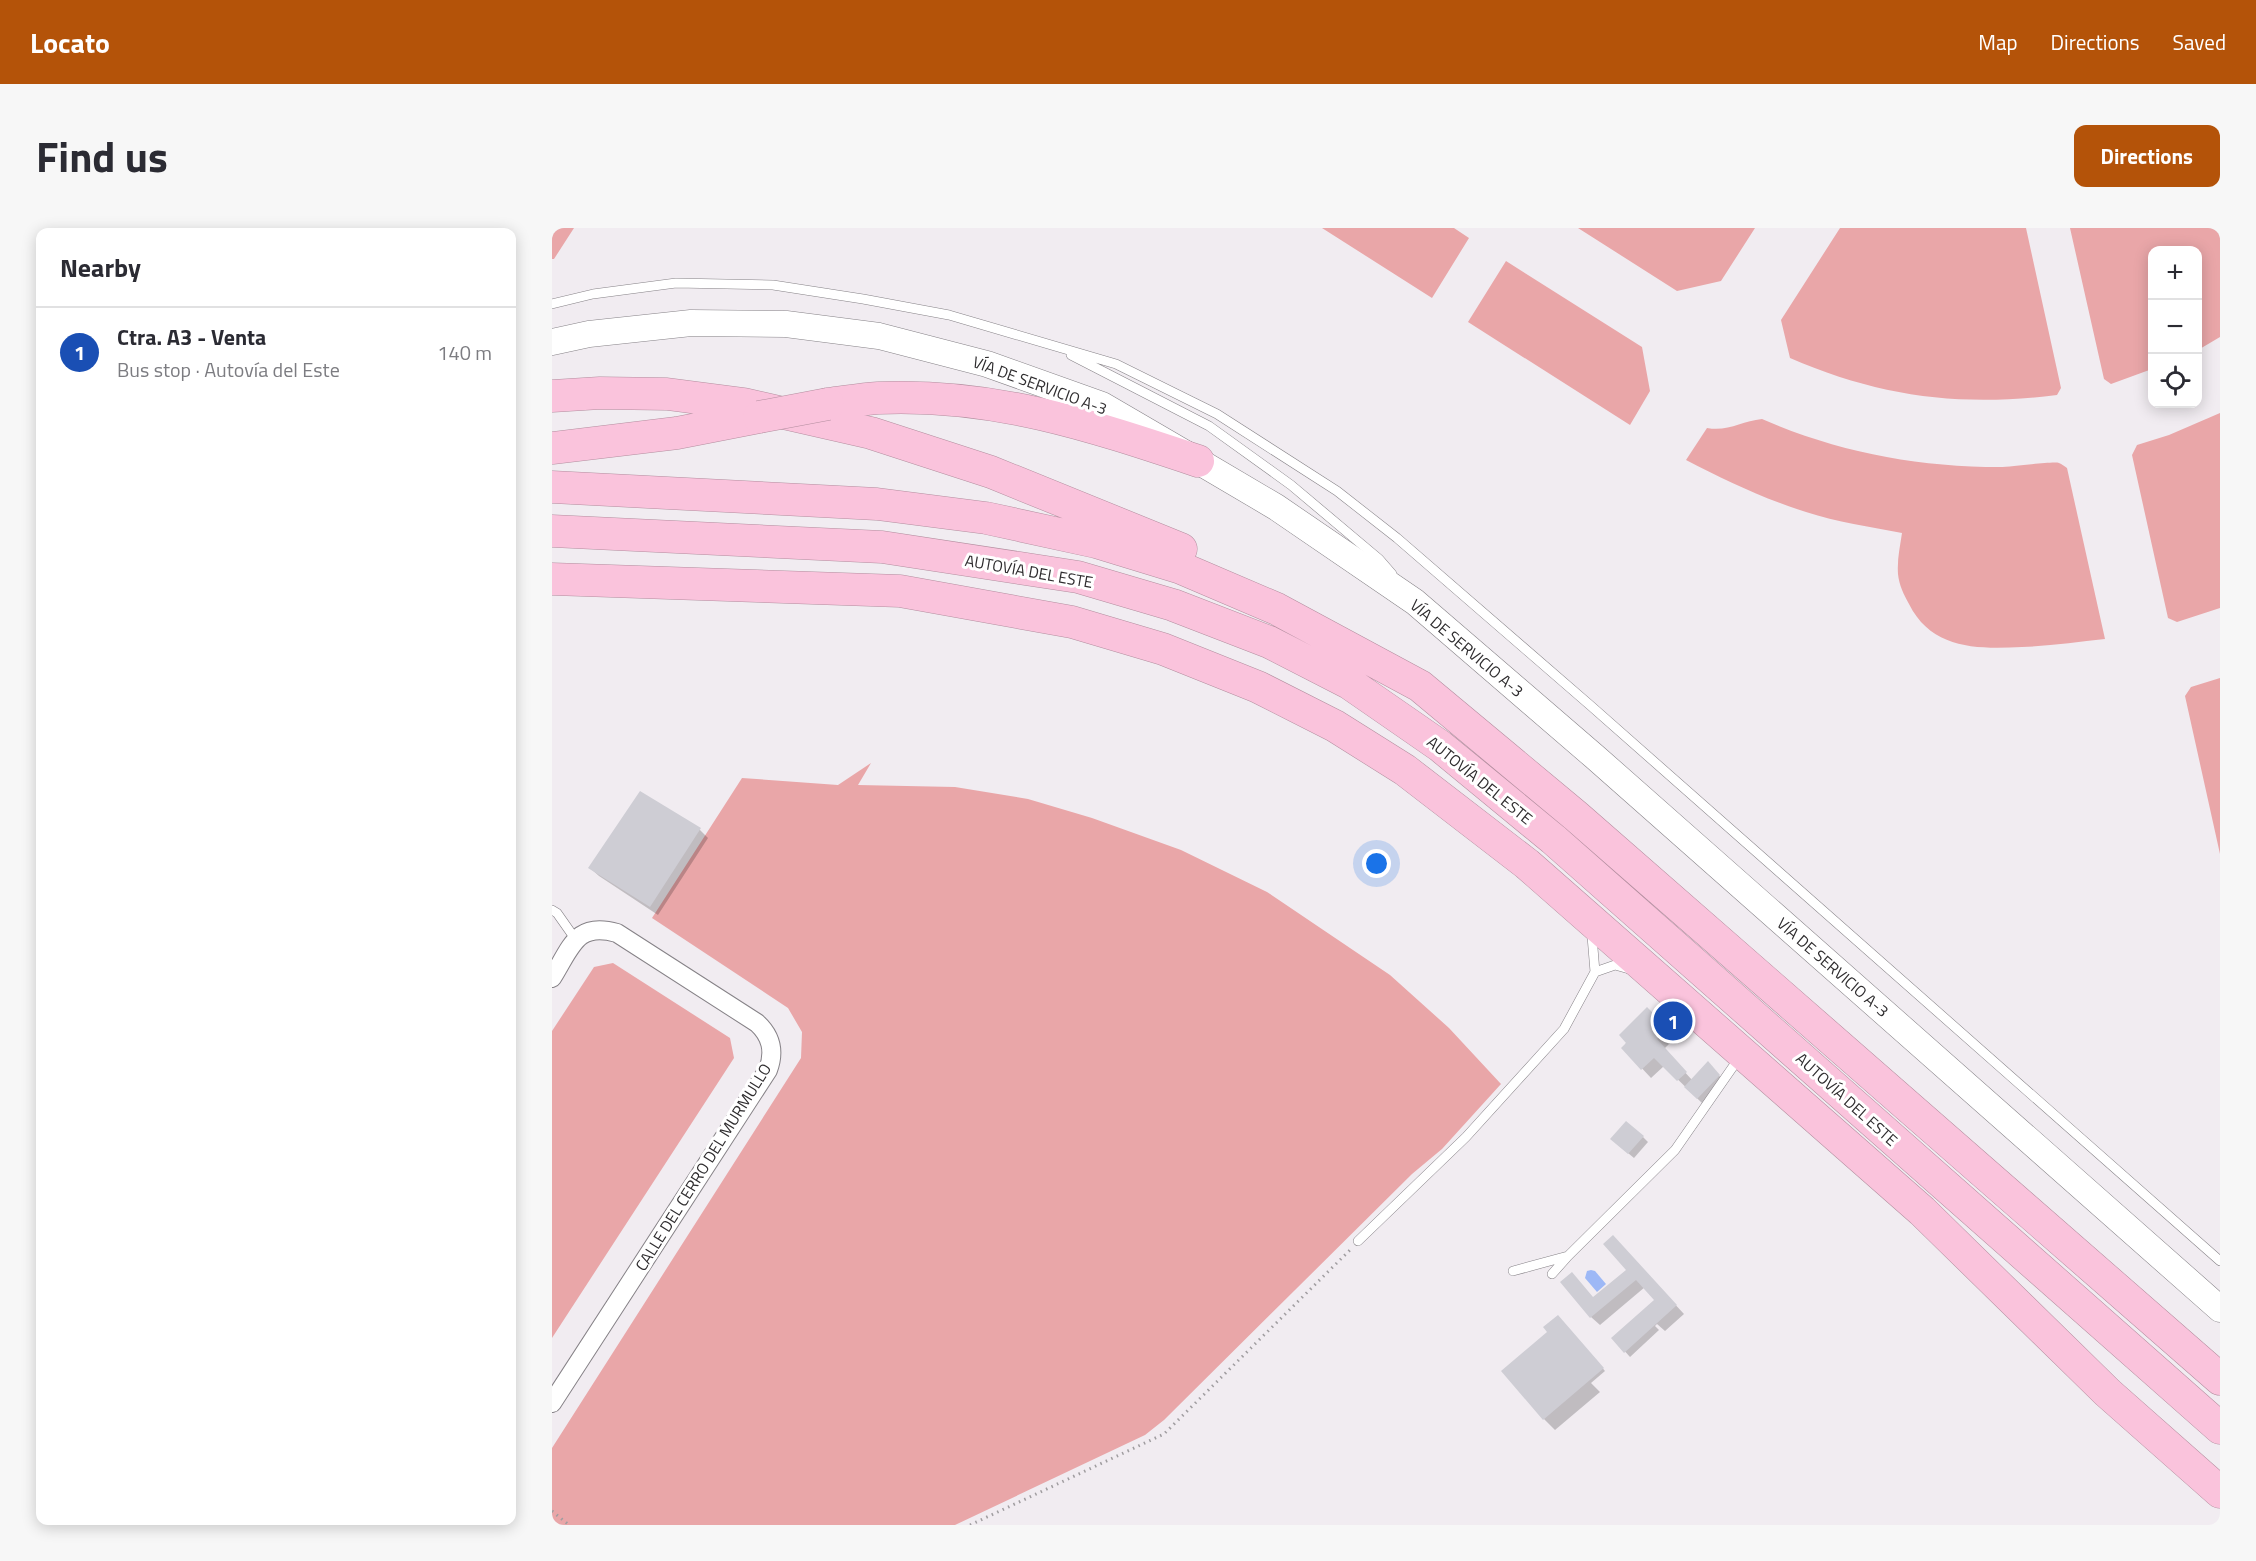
<!DOCTYPE html>
<html lang="en">
<head>
<meta charset="utf-8">
<style>
  :root { --surface:#fff; --page:#f7f7f7; --text:#2b2b33; --muted:#7c7c81; --line:#e1e1e2; --accent:#b45309 }
  body { margin:0; font-family:"Titillium Web",sans-serif; background:var(--page); color:var(--text) }
  .controls { position:absolute; right:18px; top:18px; display:grid; overflow:hidden; border-radius:12px; box-shadow:0 3px 15px #0003 }
  .controls button { width:54px; height:54px; display:grid; place-items:center; padding:0; border:0; border-bottom:2px solid var(--line); background:var(--surface); color:var(--text); font:30px sans-serif }
  .you { position:absolute; left:825px; top:636px; width:21px; height:21px; margin:-15px; border:4px solid #fff; border-radius:50%; background:#1a73e8; box-shadow:0 0 0 9px #1a73e833 }
  .badge { display:grid; place-items:center; width:39px; height:39px; border-radius:50%; background:var(--accent); color:#fff; font-size:20px; font-weight:700 }
  .pin { position:absolute; translate:-50% -50%; border:3px solid #fff; box-shadow:0 2px 6px #0006 }
  .list { margin:0; padding:0; list-style:none }
  h2 { display:flex; justify-content:space-between; align-items:center; height:78px; margin:0; padding:0 24px; font-size:26px }
  h2 small { font-size:20px; font-weight:400; color:var(--muted) }
  .list li { display:grid; grid-template-columns:39px 1fr auto; gap:18px; align-items:center; box-sizing:border-box; height:90px; padding:0 24px; border-top:2px solid var(--line) }
  .list b { display:block; font-size:22px; white-space:nowrap }
  .list p { margin:0; font-size:20px; white-space:nowrap; color:var(--muted) }
  .list em { font-size:20px; font-style:normal; color:var(--muted) }
  .icon { flex:none; width:33px; height:33px; fill:none; stroke:currentColor; stroke-width:2; stroke-linecap:round; stroke-linejoin:round }
  .map { position:relative; flex:none; width:1668px; height:1297px; overflow:hidden; border-radius:12px }
  header { display:flex; align-items:center; gap:36px; box-sizing:border-box; height:84px; padding:0 30px; background:var(--accent); color:#fff }
  header strong { font-size:28px }
  nav { display:flex; gap:33px; margin-inline-start:auto; font-size:21px }
  .intro { display:flex; align-items:center; justify-content:space-between; box-sizing:border-box; height:144px; padding:0 36px }
  h1 { margin:0; font-size:42px }
  .button { padding:15px 27px; border-radius:12px; background:var(--accent); color:#fff; font-size:21px; font-weight:700 }
  main { display:flex; gap:36px; padding:0 36px }
  aside { flex:1; background:var(--surface); border-radius:12px; box-shadow:0 3px 15px #0003 }
  .map>svg:first-child { display:block }
</style>
</head>
<body>
<header>
<strong>Locato</strong>
<nav><a>Map</a><a>Directions</a><a>Saved</a></nav>
</header>
<div class="intro"><h1>Find us</h1><a class="button">Directions</a></div>
<main>
<aside>
<h2>Nearby<small></small></h2>
<ul class="list">
<li><span class="badge" style="background:#1a4fb4">1</span><div><b>Ctra. A3 - Venta</b><p>Bus stop · Autovía del Este</p></div><em>140 m</em></li>
</ul>
</aside>
<div class="map">
<svg width="1668" height="1297" viewBox="0 0 1668 1297">
  <rect width="100%" height="100%" fill="#f1ecf1"/>
  <path fill="#e9a6a8" d="M0 0H22L2 31H0Z
    M770 0H902L917 10 880 70Z
    M1026 0H1203L1169 53 1125 63Z
    M1288 0H1474L1509 160 1505 167C1408 179 1328 169 1238 130L1229 92Z
    M1518 0H1668V109L1646 122V22H1600V141L1559 156 1552 151Z
    M954 33 1090 119 1098 163 1078 197 916 94Z
    M1668 185V380L1625 394 1616 390 1580 227 1585 217 1617 207Z
    M1210 191C1286 224 1365 239 1448 239 1459 239 1501 233 1507 235 1510 236 1512 238 1515 240L1553 411C1525 414 1498 418 1470 419 1426 421 1380 422 1357 376 1352 367 1347 357 1346 346 1345 331 1348 319 1350 305 1318 299 1285 294 1254 284 1212 271 1173 252 1134 232L1155 200C1176 204 1190 193 1210 191Z
    M1668 450V626L1633 468 1639 459Z
    M319 535 306 557 403 559 476 571 540 590 629 622 715 664 838 747 897 800 949 856 890 921 860 946 612 1192 593 1207 403 1297H0V1220L249 830 250 804 236 780 100 690 190 550 286 557Z
    M61 735 178 810 182 830 0 1110V803L42 739Z"/>
  <path fill="#9db8f6" d="M1039 1042 1043 1043 1054 1056 1045 1064 1033 1050 1035 1043Z"/>
  <path fill="#0003" d="M89 565 148 602 156 610 106 687 47 648 38 640Z
    M1095 781 1123 810 1112 821 1140 852 1161 841 1172 853 1151 876 1112 838 1099 850 1071 820Z
    M1091 909 1096 914 1082 930 1065 916Z
    M1069 1018 1132 1086 1113 1103 1105 1096 1103 1098 1107 1102 1078 1129 1061 1110 1104 1073 1093 1059 1048 1097 1039 1089 1042 1071 1076 1042Z
    M1006 1089 1053 1143 1039 1155 1048 1164 1003 1202 992 1191 995 1106Z"/>
  <path fill="#cecdd4" d="M88 563 149 600 98 679 36 640Z
    M1095 779 1116 800 1105 811 1135 844 1125 853 1102 830 1089 842 1069 820 1074 815 1067 807Z
    M1156 833 1168 847 1145 871 1132 859Z
    M1074 893 1092 908 1076 926 1058 911Z
    M1061 1007 1125 1077 1072 1125 1059 1110 1102 1072 1084 1052 1038 1090 1008 1054 1020 1044 1041 1069 1074 1042 1051 1016Z
    M1006 1087 1052 1140 991 1192 949 1143 995 1104 991 1099Z"/>
  <g fill="none" stroke-linecap="round" stroke-linejoin="round">
    <g stroke="#868287" stroke-width="10">
      <path id="service" d="M0 76 41 66 124 55 221 57 311 71 397 87 564 136 665 186 785 263 845 310 1039 478 1668 1033
        M519 127 657 198 739 257 827 331 840 346
        M0 682 5 685 24 712
        M1043 744 1063 737 1077 741
        M806 1013 914 909 1012 801 1043 744 1040 708 1036 703
        M961 1043 1016 1028 1123 922 1187 830
        M1000 1046 1016 1028"/>
    </g>
    <g stroke="#868287" stroke-width="20">
      <path id="minor" d="M0 750C19 720 24 693 65 705L205 795C219 808 223 823 216 842L0 1175"/>
    </g>
    <g stroke="#868287" stroke-width="27">
      <path id="secondary" d="M0 114 37 106 139 95 234 96 327 108 435 136 550 177 646 233 724 279 863 374 1043 529 1668 1081"/>
    </g>
    <g stroke="#b38e9f" stroke-width="33">
      <path id="motorway" d="M0 168 48 165 115 166 192 176 319 205 439 244 629 321
        M276 176C293 174 309 171 326 170 442 165 538 197 646 233
        M0 220 125 205 207 189
        M0 259 325 276 434 290 544 314 629 340 725 381 868 458 1024 588 1668 1151
        M0 303 330 319 526 349 621 377 717 414 797 455 888 518 1001 611 1668 1200
        M0 351 348 363 520 394 611 421 706 459 783 498 853 542 975 636 1370 983 1556 1165 1668 1264"/>
    </g>
    <path stroke="#a09da0" stroke-width="3" stroke-dasharray="1.5 4.5" stroke-linecap="butt" d="M0 1283 17 1297
      M418 1297 612 1206 799 1021"/>
    <use href="#service" stroke="#fff" stroke-width="9"/>
    <use href="#minor" stroke="#fff" stroke-width="18"/>
    <use href="#secondary" stroke="#fff" stroke-width="26"/>
    <use href="#motorway" stroke="#fac3dc" stroke-width="32"/>
    <g stroke="#b38e9f" stroke-width="33" stroke-linecap="butt">
      <path id="motorway-bridge" d="M207 189 276 176"/>
    </g>
    <use href="#motorway-bridge" stroke="#fac3dc" stroke-width="32"/>
  </g>
  <g text-anchor="middle" dominant-baseline="central" stroke-width="6" stroke-linejoin="round" paint-order="stroke">
    <g font-size="16" fill="#2f2d2f" stroke="#fff">
      <text transform="translate(488 157) rotate(20)">VÍA DE SERVICIO A-3</text>
      <text transform="translate(477 343) rotate(10)">AUTOVÍA DEL ESTE</text>
      <text transform="translate(915 420) rotate(40)">VÍA DE SERVICIO A-3</text>
      <text transform="translate(928 552) rotate(39)">AUTOVÍA DEL ESTE</text>
      <text transform="translate(1281 739) rotate(41)">VÍA DE SERVICIO A-3</text>
      <text transform="translate(1295 871) rotate(42)">AUTOVÍA DEL ESTE</text>
      <text transform="translate(151 939) rotate(-58)">CALLE DEL CERRO DEL MURMULLO</text>
    </g>
  </g>
</svg>
<div class="controls">
<button>+</button>
<button>−</button>
<button><svg class="icon" aria-label="locate" viewBox="0 0 24 24"><circle cx="12" cy="12" r="6"/><path d="M12 2v4M12 18v4M2 12h4M18 12h4"/></svg></button>
</div>
<div class="you"></div>
<div class="pin badge" style="left:1121px;top:793px;background:#1a4fb4">1</div>
</div>
</main>
</body>
</html>
